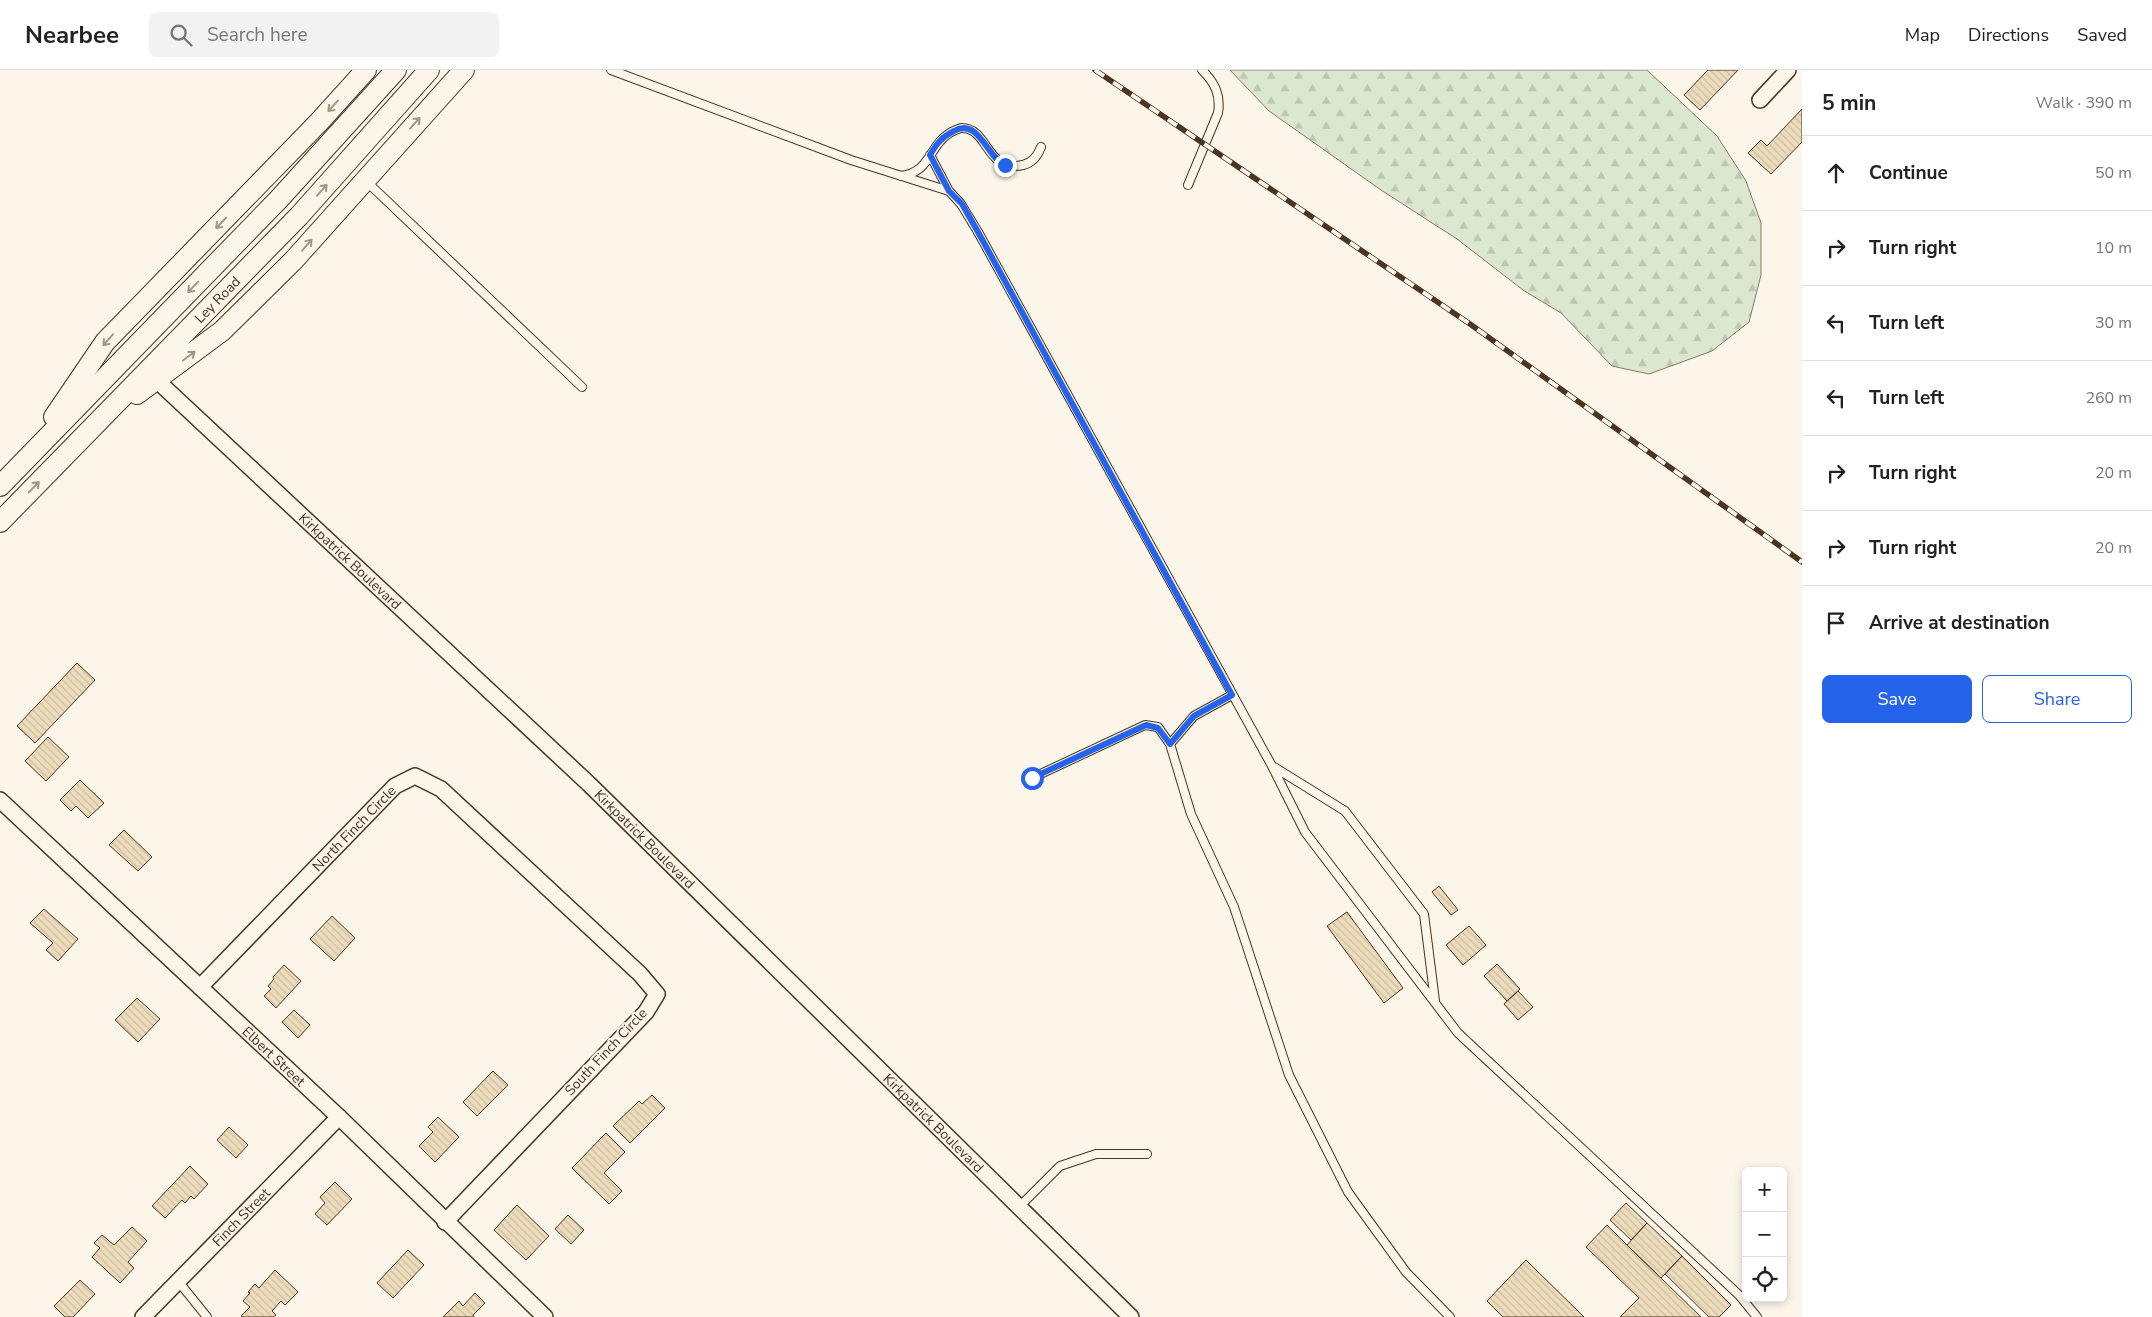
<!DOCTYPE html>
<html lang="en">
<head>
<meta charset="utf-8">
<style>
  :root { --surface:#fff; --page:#f2f2f2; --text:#222; --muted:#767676; --line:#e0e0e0; --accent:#2563eb }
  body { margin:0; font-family:"Nunito Sans",sans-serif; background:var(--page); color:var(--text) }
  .controls { position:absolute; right:15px; bottom:15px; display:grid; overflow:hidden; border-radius:8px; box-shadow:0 2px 8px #0003 }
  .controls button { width:45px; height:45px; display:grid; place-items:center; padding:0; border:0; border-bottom:1px solid var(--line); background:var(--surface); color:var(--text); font:25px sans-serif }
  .stop { position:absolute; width:15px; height:15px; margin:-11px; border:4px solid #2563eb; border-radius:50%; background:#fff }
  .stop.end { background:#2563eb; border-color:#fff; box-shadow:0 1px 5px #0008 }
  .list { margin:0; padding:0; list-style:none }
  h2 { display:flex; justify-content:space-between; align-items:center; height:65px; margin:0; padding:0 20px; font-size:21px }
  h2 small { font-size:16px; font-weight:400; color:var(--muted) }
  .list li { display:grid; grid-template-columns:32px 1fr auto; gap:15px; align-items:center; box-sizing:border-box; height:75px; padding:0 20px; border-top:1px solid var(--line) }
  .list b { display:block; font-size:19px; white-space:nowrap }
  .list em { font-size:16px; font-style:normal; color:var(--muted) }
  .actions { display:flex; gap:10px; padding:15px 20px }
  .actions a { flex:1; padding:11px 0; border:1px solid var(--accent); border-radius:8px; text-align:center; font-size:18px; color:var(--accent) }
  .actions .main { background:var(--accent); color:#fff }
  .icon { flex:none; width:28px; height:28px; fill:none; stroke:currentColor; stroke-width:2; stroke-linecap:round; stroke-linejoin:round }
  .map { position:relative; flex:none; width:1802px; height:1247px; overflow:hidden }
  header { display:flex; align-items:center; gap:30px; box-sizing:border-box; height:70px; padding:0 25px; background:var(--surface); border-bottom:1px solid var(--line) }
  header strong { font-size:24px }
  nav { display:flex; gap:28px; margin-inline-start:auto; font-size:18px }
  .search { width:350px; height:45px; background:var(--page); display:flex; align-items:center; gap:12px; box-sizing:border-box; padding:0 18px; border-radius:8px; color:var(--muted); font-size:19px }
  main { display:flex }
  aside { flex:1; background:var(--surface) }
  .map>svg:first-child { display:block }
</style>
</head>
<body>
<header>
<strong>Nearbee</strong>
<div class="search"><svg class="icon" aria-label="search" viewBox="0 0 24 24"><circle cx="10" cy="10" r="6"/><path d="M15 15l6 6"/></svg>Search here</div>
<nav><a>Map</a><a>Directions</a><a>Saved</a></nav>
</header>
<main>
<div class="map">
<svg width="1802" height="1247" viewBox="0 0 1802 1247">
  <defs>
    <pattern id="forest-firs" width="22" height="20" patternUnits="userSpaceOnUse" patternTransform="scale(1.25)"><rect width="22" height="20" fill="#dce7d0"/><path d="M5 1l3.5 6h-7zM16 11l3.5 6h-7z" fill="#bec7b2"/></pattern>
    <pattern id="building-back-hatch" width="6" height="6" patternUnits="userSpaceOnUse" patternTransform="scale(1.25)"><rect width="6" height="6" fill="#ecdcbc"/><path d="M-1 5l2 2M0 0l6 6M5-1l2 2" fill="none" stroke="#ccbda1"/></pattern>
  </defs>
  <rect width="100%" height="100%" fill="#fbf6e9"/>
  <path fill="url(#forest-firs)" stroke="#887966" d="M1230 0H1647L1717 66 1746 111 1761 153V205L1749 252 1712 281 1649 304 1612 296 1561 243 1523 220 1457 169 1381 120 1269 41Z"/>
  <path fill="url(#building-back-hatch)" stroke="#4a3520" d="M1708 0H1738L1700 40 1684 25Z
    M1802 39V72L1771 104 1748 83 1761 70 1767 76Z
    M77 593 95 610 35 673 17 656Z
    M48 667 69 687 46 711 25 691Z
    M80 710 104 733 88 748 76 736 71 741 60 730Z
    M124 760 152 787 138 801 109 775Z
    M1439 816 1458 840 1451 845 1432 822Z
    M44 839 78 869 58 891 46 880 53 873 30 853Z
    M1347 842 1403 918 1384 933 1327 856Z
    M332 846 355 868 334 891 310 869Z
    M1469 856 1486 875 1463 895 1446 875Z
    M1497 894 1520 919 1507 931 1484 906Z
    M284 895 301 911 276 938 264 926 271 919 268 916 274 909 273 907Z
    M1518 921 1533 937 1518 950 1504 934Z
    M137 928 160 949 138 972 115 950Z
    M294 940 310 955 298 968 282 952Z
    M493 1001 508 1015 477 1046 463 1032Z
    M652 1025 665 1038 630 1073 613 1056 639 1031 642 1034Z
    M438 1047 459 1067 435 1092 419 1076 433 1062 428 1057Z
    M229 1057 248 1075 236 1088 217 1070Z
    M606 1063 625 1082 604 1103 622 1121 609 1134 572 1098Z
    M190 1096 208 1114 194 1129 191 1126 185 1133 182 1130 165 1148 152 1136Z
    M335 1112 352 1129 327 1155 315 1144 325 1133 320 1127Z
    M1626 1133 1647 1153 1631 1170 1610 1150Z
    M517 1135 549 1166 526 1190 494 1160Z
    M568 1145 584 1160 571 1174 555 1159Z
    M1647 1153 1682 1186 1661 1208 1627 1175Z
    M1607 1155 1627 1175 1701 1247H1620L1639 1228 1586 1177Z
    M132 1157 147 1171 128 1192 134 1198 120 1213 92 1187 100 1178 94 1173 102 1165 114 1175Z
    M408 1180 424 1195 393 1228 377 1213Z
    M1682 1186 1731 1235 1719 1247H1709L1665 1204Z
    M1526 1190 1584 1247H1503L1487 1231Z
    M275 1200 298 1222 285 1235 281 1231 272 1241 276 1245 273 1247H243L241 1246 250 1237 243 1231 250 1223 248 1222 255 1214 259 1218Z
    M80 1210 95 1224 73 1247H65L54 1236Z
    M475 1223 485 1233 473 1245 474 1247H443L459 1231 463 1236Z"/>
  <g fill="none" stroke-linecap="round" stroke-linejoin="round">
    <g stroke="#4a3520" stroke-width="10">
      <path id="service" d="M611 0 851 90 949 121 961 134 978 162 1272 696 1305 762 1458 963 1739 1225 1757 1247
        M930 85 949 121
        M901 106C935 102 927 68 961 58 989 57 985 103 1023 95 1032 93 1038 85 1041 77
        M366 111 582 317
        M1188 115 1218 43C1221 25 1215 13 1202 0
        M1170 674 1191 744 1234 837 1289 1005 1348 1122 1406 1202 1450 1247
        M1274 697 1345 741 1424 844 1435 931
        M1032 708 1145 655 1158 657 1170 674 1194 646 1232 625
        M1020 1136 1060 1096 1096 1084H1147
        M178 1211 207 1247"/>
    </g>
    <g stroke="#4a3520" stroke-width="18">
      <g id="minor">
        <path d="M1760 30 1788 0"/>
        <path id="s1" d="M150 304 589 714 1131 1247"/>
        <path id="s2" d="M0 730 339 1047 545 1247"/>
        <path id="s3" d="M200 917 395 716 415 706 441 719 640 904 657 924 646 942 445 1152"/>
        <path id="s4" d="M143 1247 339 1047"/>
      </g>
    </g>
    <g stroke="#4a3520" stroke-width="22">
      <g id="secondary">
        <path d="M137 324 222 261 293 191 464 0"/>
        <path d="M54 347 105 272 319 52 366 0"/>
        <path d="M0 416 279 129 396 0"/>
        <path id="s5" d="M0 452 299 146 429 0"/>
      </g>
    </g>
    <use href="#service" stroke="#fbf6e9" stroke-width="8"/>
    <use href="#minor" stroke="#fbf6e9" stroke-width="15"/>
    <use href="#secondary" stroke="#fbf6e9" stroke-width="20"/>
    <g stroke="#4a3520" stroke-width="5.5">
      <path id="rail" d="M1095 0 1470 254 1802 492"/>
    </g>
    <use href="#rail" stroke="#fbf6e9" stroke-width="4" stroke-dasharray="11" stroke-linecap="butt"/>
  </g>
  <defs><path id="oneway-shaft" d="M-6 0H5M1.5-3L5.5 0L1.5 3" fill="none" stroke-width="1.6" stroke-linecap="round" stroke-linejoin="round" transform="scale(1.25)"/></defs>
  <g stroke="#a29684">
    <use href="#oneway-shaft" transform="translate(333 36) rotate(132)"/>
    <use href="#oneway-shaft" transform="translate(415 53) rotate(-48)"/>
    <use href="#oneway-shaft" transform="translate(322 120) rotate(-48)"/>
    <use href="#oneway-shaft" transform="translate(221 153) rotate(134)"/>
    <use href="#oneway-shaft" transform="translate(307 175) rotate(-49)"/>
    <use href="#oneway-shaft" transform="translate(193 217) rotate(134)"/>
    <use href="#oneway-shaft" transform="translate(108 270) rotate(131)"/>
    <use href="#oneway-shaft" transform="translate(189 286) rotate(-37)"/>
    <use href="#oneway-shaft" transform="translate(34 417) rotate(-46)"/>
  </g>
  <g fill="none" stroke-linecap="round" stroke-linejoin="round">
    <path stroke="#2563eb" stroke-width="6" d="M1005 95C987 88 979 47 954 61 942 67 937 73 930 85L949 121 962 134 978 162 1232 625 1194 646 1170 674 1158 658 1146 655 1032 708"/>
  </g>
  <g text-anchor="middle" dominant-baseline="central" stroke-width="4" stroke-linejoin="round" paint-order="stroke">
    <g font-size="14" fill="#4a3520" stroke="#fbf6e9">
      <text stroke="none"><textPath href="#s5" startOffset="311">Ley Road</textPath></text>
      <text stroke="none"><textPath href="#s1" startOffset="274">Kirkpatrick Boulevard</textPath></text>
      <text stroke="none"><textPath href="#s3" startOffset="221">North Finch Circle</textPath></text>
      <text stroke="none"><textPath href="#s1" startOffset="679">Kirkpatrick Boulevard</textPath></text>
      <text transform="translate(606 982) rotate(-47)">South Finch Circle</text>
      <text stroke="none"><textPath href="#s2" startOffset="375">Elbert Street</textPath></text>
      <text stroke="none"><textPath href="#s1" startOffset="1084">Kirkpatrick Boulevard</textPath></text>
      <text stroke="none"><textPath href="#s4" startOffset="140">Finch Street</textPath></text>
    </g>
  </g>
</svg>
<div class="controls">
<button>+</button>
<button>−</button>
<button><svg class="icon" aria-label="locate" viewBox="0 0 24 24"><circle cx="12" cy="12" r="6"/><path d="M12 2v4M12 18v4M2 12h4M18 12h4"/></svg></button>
</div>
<div class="stop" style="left:1032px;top:708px"></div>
<div class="stop end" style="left:1005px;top:95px"></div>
</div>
<aside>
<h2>5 min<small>Walk · 390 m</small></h2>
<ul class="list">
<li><svg class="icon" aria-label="ahead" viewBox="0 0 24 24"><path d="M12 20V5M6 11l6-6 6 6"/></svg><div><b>Continue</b></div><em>50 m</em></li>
<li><svg class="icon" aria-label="right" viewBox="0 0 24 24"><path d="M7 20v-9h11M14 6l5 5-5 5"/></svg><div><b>Turn right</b></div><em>10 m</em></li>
<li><svg class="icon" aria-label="left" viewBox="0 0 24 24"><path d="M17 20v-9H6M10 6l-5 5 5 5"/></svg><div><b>Turn left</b></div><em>30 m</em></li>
<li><svg class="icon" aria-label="left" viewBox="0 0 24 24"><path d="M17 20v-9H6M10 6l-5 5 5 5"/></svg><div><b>Turn left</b></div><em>260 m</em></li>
<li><svg class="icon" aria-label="right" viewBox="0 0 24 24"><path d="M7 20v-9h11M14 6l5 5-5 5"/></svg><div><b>Turn right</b></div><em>20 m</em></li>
<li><svg class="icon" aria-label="right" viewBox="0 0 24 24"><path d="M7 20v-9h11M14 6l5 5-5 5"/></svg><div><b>Turn right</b></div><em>20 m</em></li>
<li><svg class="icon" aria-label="arrive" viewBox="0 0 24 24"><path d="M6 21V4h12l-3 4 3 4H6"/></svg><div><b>Arrive at destination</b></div></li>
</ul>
<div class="actions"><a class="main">Save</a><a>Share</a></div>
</aside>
</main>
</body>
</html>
